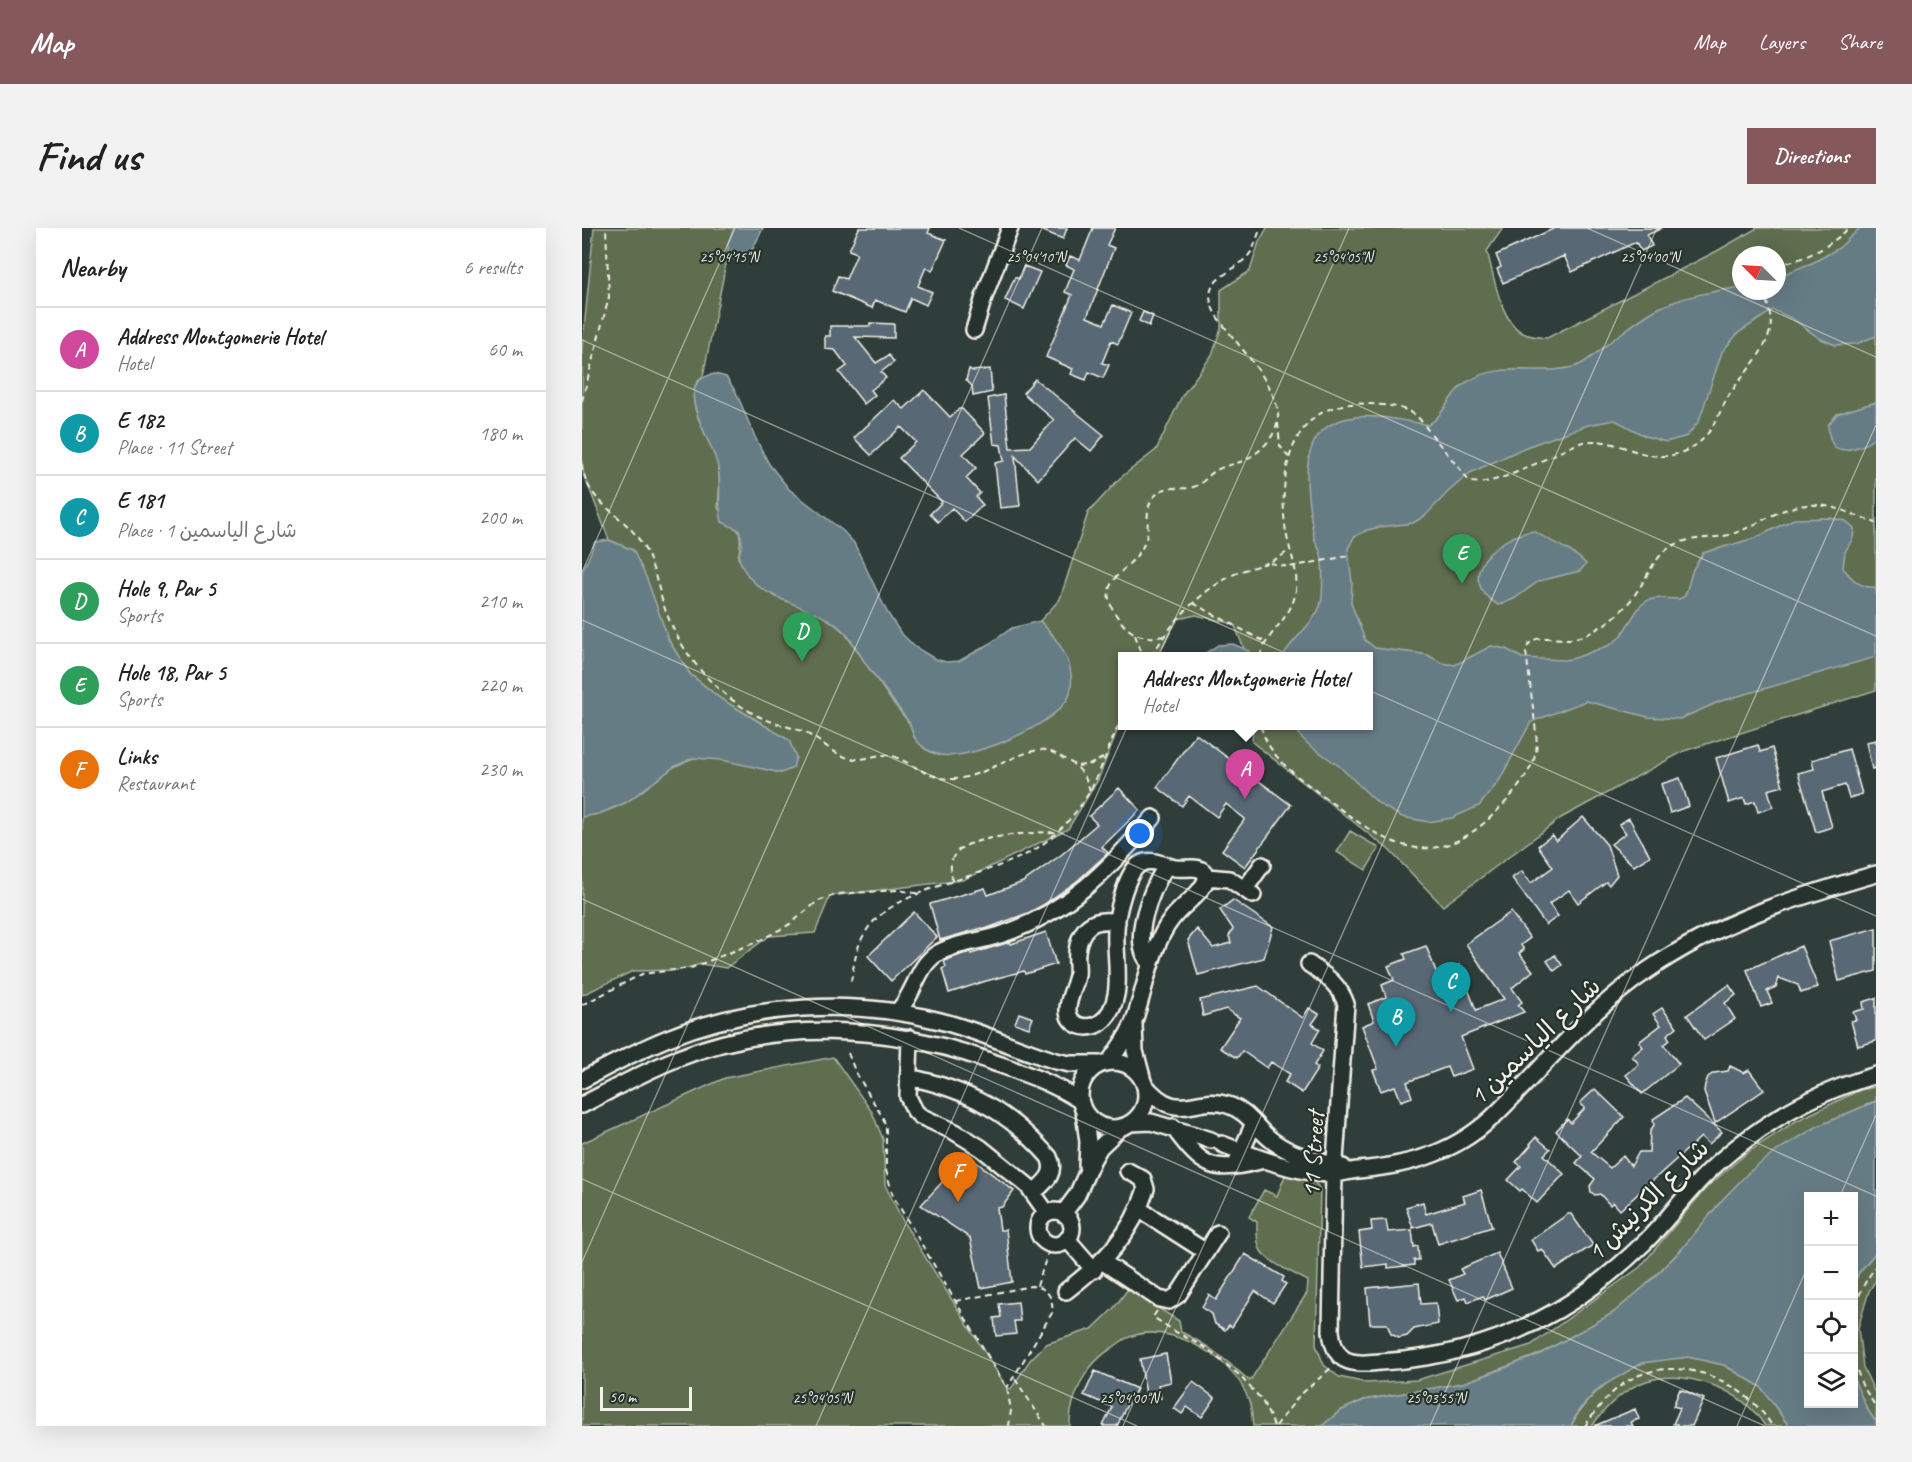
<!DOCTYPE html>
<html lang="en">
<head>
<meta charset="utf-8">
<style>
  :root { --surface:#fff; --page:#f2f2f2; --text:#222; --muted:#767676; --line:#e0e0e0; --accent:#85585c }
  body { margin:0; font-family:Caveat,"Playpen Sans Arabic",sans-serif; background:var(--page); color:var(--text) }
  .controls { position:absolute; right:18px; bottom:18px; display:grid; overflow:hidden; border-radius:0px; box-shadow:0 6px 24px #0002 }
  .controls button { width:54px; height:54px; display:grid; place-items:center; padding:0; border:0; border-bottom:2px solid var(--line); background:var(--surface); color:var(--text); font:30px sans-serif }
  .compass { position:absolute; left:1150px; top:18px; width:54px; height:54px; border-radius:50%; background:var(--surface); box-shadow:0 6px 24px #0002; rotate:294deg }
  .scale { position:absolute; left:18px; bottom:15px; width:92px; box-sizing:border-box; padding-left:6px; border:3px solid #f4f1e8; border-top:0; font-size:16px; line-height:21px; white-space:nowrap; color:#f4f1e8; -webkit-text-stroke:4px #26332d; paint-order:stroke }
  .you { position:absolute; left:558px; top:606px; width:21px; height:21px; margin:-15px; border:4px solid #fff; border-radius:50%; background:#1a73e8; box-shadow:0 0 0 9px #1a73e833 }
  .badge { display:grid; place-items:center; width:39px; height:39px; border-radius:50%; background:var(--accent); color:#fff; font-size:20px; font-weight:700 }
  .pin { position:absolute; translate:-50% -50px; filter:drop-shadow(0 2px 3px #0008) }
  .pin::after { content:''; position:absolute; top:32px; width:21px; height:18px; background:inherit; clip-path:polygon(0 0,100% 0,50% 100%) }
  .popup { position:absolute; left:536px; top:424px; width:255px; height:78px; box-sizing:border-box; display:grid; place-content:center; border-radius:0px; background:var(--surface); filter:drop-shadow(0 2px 4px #0005); font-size:20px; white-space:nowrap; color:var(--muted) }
  .popup b { font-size:22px; color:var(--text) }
  .popup::after { content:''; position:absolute; left:50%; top:100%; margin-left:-12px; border:12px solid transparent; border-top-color:var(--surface) }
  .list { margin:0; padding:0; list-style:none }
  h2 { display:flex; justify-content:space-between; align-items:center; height:78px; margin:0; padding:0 24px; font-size:26px }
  h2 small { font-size:20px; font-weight:400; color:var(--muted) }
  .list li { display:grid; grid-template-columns:39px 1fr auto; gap:18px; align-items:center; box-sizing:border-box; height:84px; padding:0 24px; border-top:2px solid var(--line) }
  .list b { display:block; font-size:22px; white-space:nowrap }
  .list p { margin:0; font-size:20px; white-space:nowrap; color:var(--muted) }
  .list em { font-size:20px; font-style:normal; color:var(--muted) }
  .icon { flex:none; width:33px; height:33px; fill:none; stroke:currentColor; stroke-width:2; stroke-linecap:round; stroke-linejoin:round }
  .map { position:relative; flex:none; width:1294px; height:1198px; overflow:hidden; border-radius:0px }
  header { display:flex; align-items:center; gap:36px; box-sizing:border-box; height:84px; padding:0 30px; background:var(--accent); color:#fff }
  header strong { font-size:28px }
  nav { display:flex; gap:33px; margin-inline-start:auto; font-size:21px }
  .intro { display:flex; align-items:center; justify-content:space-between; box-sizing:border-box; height:144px; padding:0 36px }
  h1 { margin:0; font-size:42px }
  .button { padding:15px 27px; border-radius:0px; background:var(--accent); color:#fff; font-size:21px; font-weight:700 }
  main { display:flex; gap:36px; padding:0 36px }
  aside { flex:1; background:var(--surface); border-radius:0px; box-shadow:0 6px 24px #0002 }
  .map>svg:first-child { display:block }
</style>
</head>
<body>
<header>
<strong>Map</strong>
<nav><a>Map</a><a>Layers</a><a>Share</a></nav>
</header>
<div class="intro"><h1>Find us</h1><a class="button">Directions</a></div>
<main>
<aside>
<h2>Nearby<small>6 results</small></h2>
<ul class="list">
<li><span class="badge" style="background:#d1479c">A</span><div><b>Address Montgomerie Hotel</b><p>Hotel</p></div><em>60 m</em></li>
<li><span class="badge" style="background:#0f9aa8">B</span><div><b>E 182</b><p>Place · 11 Street</p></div><em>180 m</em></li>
<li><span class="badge" style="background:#0f9aa8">C</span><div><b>E 181</b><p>Place · شارع الياسمين 1</p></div><em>200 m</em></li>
<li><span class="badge" style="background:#2e9e5b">D</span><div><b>Hole 9, Par 5</b><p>Sports</p></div><em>210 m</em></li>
<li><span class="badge" style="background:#2e9e5b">E</span><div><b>Hole 18, Par 5</b><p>Sports</p></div><em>220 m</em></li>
<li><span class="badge" style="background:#e8710a">F</span><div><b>Links</b><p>Restaurant</p></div><em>230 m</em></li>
</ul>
</aside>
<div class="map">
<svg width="1294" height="1198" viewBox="0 0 1294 1198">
  <rect width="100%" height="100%" fill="#303e3b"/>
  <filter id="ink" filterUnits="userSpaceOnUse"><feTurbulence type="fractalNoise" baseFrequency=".0167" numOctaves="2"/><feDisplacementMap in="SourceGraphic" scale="12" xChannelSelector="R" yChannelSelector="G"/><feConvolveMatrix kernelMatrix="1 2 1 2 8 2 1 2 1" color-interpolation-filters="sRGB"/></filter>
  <g filter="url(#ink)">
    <path fill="#5f6e50" stroke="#aab09c" stroke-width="1.5" fill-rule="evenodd" d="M12 0H181L171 20 163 31H152L146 26 121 148C118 151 114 154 113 159 105 179 129 214 135 233 139 248 137 265 136 280 154 298 163 302 156 330L194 369 242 387 263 405 309 472 328 496 332 509 343 521 356 527 471 407 458 393 478 371 506 285 538 250 574 222 600 168 630 127 639 100V62L668 43 677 14 685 0H921L905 23C912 48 918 93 941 105 948 109 958 109 965 110L1135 23 1175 0H1294V462L1102 523 979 590 861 678 807 622 670 514 671 498H786V428H665L652 396 614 387 596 391 575 428H540V490L516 552 486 601 381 652 248 668 233 705 187 708 144 740 119 736 98 742 51 743 0 767V589C17 586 33 582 47 572 65 560 92 532 113 530 141 528 172 539 199 545L180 495 139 471 108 446 87 413 51 322 27 312 0 241V122ZM1159 27H1195V63H1159Z
      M768 603 797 620 784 642 755 624Z
      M251 829 290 884 301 911 303 957 322 995 425 1160 429 1161 448 1132 464 1116 510 1101 531 1081 546 1061 597 1093 599 1104C629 1118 644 1133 668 1153L725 1065 726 1053C714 1046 687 1035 679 1023 674 1015 675 1003 675 994L667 989 682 962 695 968 704 945C717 948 732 948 738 962L734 1117 742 1137 757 1149 785 1155 835 1152 949 1117 1058 1039 1125 959 1166 924 1214 893 1278 862 1294 859V873L1288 875 1141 971 1098 1023 1064 1057 1031 1085 958 1126 881 1155 782 1172 758 1183 740 1198H671C670 1189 670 1179 666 1171 660 1153 647 1139 632 1128 608 1111 574 1097 545 1110 540 1112 535 1117 530 1120 517 1128 506 1140 499 1154 493 1168 487 1182 488 1198H0V915L143 850Z
      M1294 1024V1052L1287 1063 1276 1100 1281 1139 1294 1167V1194L1285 1181 1272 1152V1056L1277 1045Z
      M1106 1129 1142 1137 1179 1159 1207 1198H1183C1171 1179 1154 1166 1133 1158 1080 1138 1043 1152 1010 1198H989C1003 1169 1029 1149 1059 1136 1072 1131 1091 1131 1106 1129Z"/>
    <path fill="#667c84" stroke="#9fabac" stroke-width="1.5" d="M152 0H181L171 20 163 31H152L146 25V15Z
      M1278 0H1294V108L1274 116 1253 117 1237 110 1211 91 1191 82 1156 105 1140 124 1117 193 1105 208 1084 214 1063 208 1033 192 1006 197 944 219 888 245 866 264 843 288 831 295 798 299 785 302 772 309 766 321 770 355 769 375 783 412 793 420 834 425 846 427 860 435 873 437 909 418 924 421 940 430 982 432 993 430 1028 417 1038 409 1058 378 1066 372 1076 370 1097 371 1103 368 1111 341 1121 325 1173 310 1212 291 1248 290 1264 293 1272 300 1271 310 1263 324 1261 340C1270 351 1279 361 1294 359V429L1139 473 1098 491 1066 489 1004 473 949 494 917 553 897 578 870 590 847 594 820 589 797 576 757 538 726 516 709 499 786 498V428H701C711 408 739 392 740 368 741 357 741 336 739 326 738 320 733 316 732 309 722 250 710 182 796 189 812 190 829 194 846 197 864 186 867 165 885 154 921 131 962 150 997 137 1008 132 1029 112 1041 104 1053 95 1066 85 1079 79 1103 68 1133 63 1159 59V63H1195V49L1232 34 1257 20Z
      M133 146 144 149 154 164 173 209 187 236 207 261 261 303 272 315 305 384 318 404 333 419 353 431 364 434 377 433 404 418 430 400 458 393C476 412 495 436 488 465 481 495 383 536 354 526 345 523 335 516 331 506 329 501 329 497 326 493 313 475 299 457 286 439 278 428 272 414 263 405 234 373 173 377 158 333 155 327 159 322 160 315 160 311 158 306 157 302L140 294C134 274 141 255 135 235 128 209 87 153 133 146Z
      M1294 174C1294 183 1294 200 1293 208 1288 217 1262 226 1253 219 1247 214 1247 204 1246 197L1255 186Z
      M952 303C968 314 992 322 1004 336L998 343 957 353 932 371 916 377C869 349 916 307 952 303Z
      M27 312 51 322 65 351 87 413 108 446 139 471 207 512 214 529 211 540 199 545 140 532 111 530 92 539 45 574 17 586 0 589V345L13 314Z
      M651 416 667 423 662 428H619L636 417Z
      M1294 873V1024L1277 1044 1272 1056V968H1226V1176H1272V1152L1285 1181 1294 1194V1198H1207L1179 1159 1142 1137 1106 1129 1060 1135 1017 1160 996 1183 989 1198H740L758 1183 782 1172 881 1155 915 1143 958 1126 1031 1085 1064 1057 1098 1023 1141 971 1167 944 1199 920 1236 898Z"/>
    <path fill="#586874" stroke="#f4f1e8" stroke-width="1.5" d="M277 0H348L346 5 364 12 350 43 344 39 336 58 350 64 344 77 329 70 323 84 293 72 290 80 250 63 256 48 264 51 275 25 267 22Z
      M454 0H485L481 11Z
      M511 0H533L525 17 532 20 505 89 522 96 531 77 549 85 536 116 529 113 520 135 527 137 521 150 507 144 504 152 489 146 491 141 464 129 490 67 483 64 492 41 484 37 488 28 498 32Z
      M973 0H1080L1065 7 1070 18 1059 23 1054 14 990 44 982 28 921 55 915 41 919 39 914 27Z
      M442 38 458 44 442 81 423 72 433 49 437 51Z
      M561 84 571 88 567 98 557 93Z
      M288 95 312 96V110L273 109 294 135 307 127 312 134 299 144 304 150 289 162 293 167 282 176 257 144 265 138 253 122 243 121V108H248V98H288Z
      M387 141 391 143 408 141 410 164 391 168 390 158 384 152Z
      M453 151 522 207 509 223 493 210 456 252 433 228 438 278 418 280 413 235 422 233 419 217 412 216 406 170 422 167 428 220 448 219 472 192 441 165Z
      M342 162 368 189 377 181H380L403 205 381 226 394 240 384 250 398 265 394 269 401 277 383 294 370 280 356 294 348 286 360 274 317 230 334 214 319 199 289 227 272 210 312 172 322 181Z
      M614 506 709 577 663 639 640 622 663 591 644 576 635 589 607 568 600 578 575 559Z
      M1294 512V540L1290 541 1284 514Z
      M1176 517 1178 524 1190 520 1201 558 1186 562 1191 579 1176 584 1173 573 1164 576 1162 570 1147 575 1134 530Z
      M1267 521 1280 566 1267 570 1263 557 1240 564 1250 599 1234 604 1216 545 1232 541 1230 532Z
      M1098 550 1107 578 1088 585 1079 556Z
      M537 560 558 582 520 619 526 625 495 653 461 677 446 685 403 701 400 700 358 712 348 676 403 660 406 667 441 654 479 627 515 596 507 588Z
      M1001 589 1025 617 1035 647 1027 657 1024 654 996 675 987 662 967 676 976 688 964 697 930 650 940 643 949 655 971 639 956 618 970 607 974 613Z
      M1047 590 1068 628 1052 638 1029 616 1044 605 1037 596Z
      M651 672 691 699 682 730 616 747 606 712 615 701 631 720 649 715 647 708 651 701 638 682Z
      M332 684 355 709 309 753 286 728Z
      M929 684 948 710 939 717 942 722 937 725 951 743 930 760 940 774 936 777 942 784 879 809 891 841 869 849 865 839 825 854 830 869 819 873 813 858 799 863 791 842 796 841 780 798 792 793 786 776 804 769 800 757 812 752 806 738 824 731 822 726 844 718 855 746 877 737 894 782 922 771 884 716Z
      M1294 700V743L1257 753 1247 713Z
      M464 704 474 736 443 746 442 743 404 753 367 765 360 741 364 739 362 733 381 726 389 724V726L428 714 429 716Z
      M1219 718 1236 759 1219 765 1216 757 1197 750 1194 759 1185 763 1190 775 1179 779 1165 742Z
      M973 727 980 737 972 743 965 733Z
      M1147 757 1154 767 1143 775 1153 791 1122 812 1105 787Z
      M676 758 721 790 727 780 737 786 730 796 738 801 730 815 741 823 732 837 736 840 720 865 703 854 708 846 689 834 685 840 660 823 655 830 638 820 658 790 644 781 621 788 618 772Z
      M1294 770V813L1276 818 1269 793 1274 792 1271 784 1282 781 1281 774Z
      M1080 780 1095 799 1085 807 1088 812 1082 817 1097 836 1060 866 1044 847 1057 836 1050 828 1061 819 1057 814 1079 797 1071 786Z
      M437 785 451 790 447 800 433 795Z
      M1148 838 1162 845 1167 842 1182 862 1133 895 1122 863 1123 857 1126 849 1132 845 1146 843Z
      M1013 861 1042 889 1009 924 1028 940 1041 928 1049 938 1057 924H1067L1068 903 1072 897 1071 891 1103 870 1140 904 1127 916 1119 909 1038 982 1031 974 1028 977 1018 966 1013 967 1009 964 1008 958 1013 951 994 935 1000 928 974 903 985 891 989 895 1003 880 998 875Z
      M954 909 968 921 962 927 982 946 955 975 940 961 938 963 926 952 939 938 934 934 949 917 948 916Z
      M385 927 432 963 420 979 415 980 418 1002H424L430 1054 399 1060 388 1010 339 977Z
      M899 962 910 999 856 1016 850 995 831 1000 824 979 841 974 844 986 883 974 881 968Z
      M986 986H989L1011 1017 974 1041 960 1021 956 1023 949 1012Z
      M804 992 806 1004 830 1002 832 1019 836 1018 837 1032H832V1037L806 1040V1036L781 1039 777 1004 790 1002 789 993Z
      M915 1025 930 1060 903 1072 901 1068 886 1074 884 1069 876 1072 867 1052 881 1046 878 1041Z
      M663 1026 702 1049 700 1053 704 1056 691 1075 673 1063 650 1099 647 1097 643 1102 633 1096 630 1086 620 1080 627 1067 634 1072Z
      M837 1055 839 1076 854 1075 856 1096 832 1101 825 1108 817 1110 809 1106 805 1096H788L785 1060Z
      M436 1074 438 1093H432L434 1106 414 1108 412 1090 419 1089 417 1076Z
      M584 1126 589 1154 576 1157 579 1170 565 1172 558 1131Z
      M513 1143 555 1161 550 1171 548 1170 535 1198H521L530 1179 502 1167Z
      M611 1154 633 1170 620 1189 605 1179 600 1186 592 1180Z
      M1098 1161 1122 1171 1110 1198H1095V1196H1091L1098 1180 1091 1178Z
      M1053 1181 1057 1191 1049 1194 1051 1198H1012Z"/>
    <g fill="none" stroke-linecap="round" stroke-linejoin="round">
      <g stroke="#f4f1e8" stroke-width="20">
        <path id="minor" d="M392 102 402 69 428 0
          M625 649 647 651 671 667
          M663 661 680 637
          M569 736C546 713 570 661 584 638
          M727 736C744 748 757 756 764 776L752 946 749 1103C750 1113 753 1125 762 1131 773 1137 787 1135 798 1134 860 1131 922 1113 976 1082 1007 1064 1036 1040 1062 1015 1084 994 1101 969 1123 947 1140 930 1159 915 1179 901 1214 876 1253 859 1294 847
          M315 784C333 767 334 738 356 725 373 715 402 713 421 706 487 683 527 641 571 590
          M552 796 553 823 560 849
          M328 810 326 869 333 883 338 888 373 904 399 920 446 958 465 985
          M528 833C536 821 547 807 552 793 563 762 569 718 589 692 599 677 620 667 625 649 620 635 605 642 593 640 582 638 569 629 558 636 544 644 534 688 534 703 532 731 545 775 518 795 511 799 503 800 496 797 475 787 493 762 495 747 496 740 494 732 495 724 498 700 510 689 535 694
          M498 867a33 33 0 1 1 66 0a33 33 0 1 1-66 0Z
          M326 849C385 861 427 884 467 929 475 946 463 954 451 965
          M0 852C28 837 56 822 86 810 169 776 271 770 358 793 398 803 435 821 474 833L488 836H516
          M562 856C596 898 612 866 646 877 666 883 675 902 692 914 713 929 736 933 761 939
          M0 877C31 861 61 844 94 831 191 791 304 797 402 831 435 843 468 853 497 872
          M502 884 506 914 505 938
          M549 895 569 894 629 912
          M591 899C623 942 630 945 682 932
          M640 916C674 929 708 943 745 946 756 947 765 943 776 942 832 937 878 923 918 882 968 832 1006 783 1066 742 1138 693 1211 670 1294 646
          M656 931 672 895
          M557 981 624 1024
          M456 1000a17 17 0 1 1 34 0a17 17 0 1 1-34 0Z
          M481 986 495 967 511 931 518 919 539 899
          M485 1011 512 1042
          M521 1034 577 1071 587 1073 596 1067 636 1005
          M484 1063C522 1034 549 1008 564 961L561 951 546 943"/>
      </g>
      <path stroke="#f4f1e8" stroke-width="2" stroke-dasharray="6 4.5" stroke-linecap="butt" d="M1195 37C1223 32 1247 19 1267 0
        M0 173 27 69 24 0
        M696 195 698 218 708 231
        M0 236C4 276 39 283 58 313 72 334 75 358 83 381 99 426 133 466 176 488 190 495 205 498 219 503 237 510 251 527 270 531 284 533 296 524 310 528 331 535 346 551 369 551 401 551 440 519 464 522 471 524 478 528 484 532 498 539 504 548 508 563
        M688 335 707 339 766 328
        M611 375 683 414
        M553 407 561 428
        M582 408C566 411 552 409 541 396 504 352 548 347 562 316 571 299 558 279 576 265 587 256 598 263 611 259 620 257 625 248 633 243 640 238 650 237 658 234 676 227 694 210 696 191 699 159 651 113 634 87 615 52 646 49 665 29 673 21 674 10 679 0
        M570 428C589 394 619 361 657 344 674 337 693 336 708 321
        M678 428C686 402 710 391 714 362 716 344 710 330 706 313 702 297 701 280 702 263 705 210 729 171 788 176 802 177 820 178 832 186 839 191 844 200 850 207 862 222 875 237 887 253 910 263 973 224 998 215 1027 206 1054 230 1083 228 1097 227 1110 221 1120 212 1132 200 1138 183 1146 169 1159 148 1182 127 1188 103 1191 90 1185 76 1182 63
        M679 498C686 528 713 547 737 565 799 612 846 652 914 584 930 568 949 546 954 524 956 512 953 499 952 487 949 466 947 445 944 424 947 403 972 412 987 411 996 410 1005 407 1013 402 1030 393 1046 378 1056 362 1065 349 1070 335 1082 324 1101 307 1125 312 1147 307 1164 302 1178 293 1193 286 1233 267 1257 281 1294 295
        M496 538 509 536 521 530
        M370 653C369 644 367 634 373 626 384 608 454 604 475 604
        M269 753C272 737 274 719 283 705 311 656 416 650 461 616 482 600 502 577 513 553 523 532 530 510 540 490
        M0 777 60 746 109 740 177 713 208 696 236 673 256 666 316 662 339 666
        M266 825 273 843 301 890 304 899V942L311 968 425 1160 429 1182 427 1198
        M455 1058 469 1016
        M374 1073 449 1058C465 1058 472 1070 470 1085L425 1160
        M575 1083 571 1089 594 1104 624 1120 656 1146 680 1172 692 1198
        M1272 1088C1275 1070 1282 1053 1294 1039
        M1272 1133 1280 1157 1294 1179
        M433 1151 464 1198
        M694 1198 716 1169 750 1139
        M1003 1198C1014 1182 1027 1165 1044 1154 1093 1123 1162 1151 1190 1198"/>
      <use href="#minor" stroke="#26332d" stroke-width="15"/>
    </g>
  </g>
  <path fill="none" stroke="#f4f1e8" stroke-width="1.5" stroke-opacity="0.45" d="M377 0 1294 408M1005 0 1294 129M0 112 1294 688M0 344 153 0M0 392 1294 968M0 671 1183 1198M0 951 555 1198M1258 968 1294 887M0 1034 460 0M234 1198 767 0M541 1198 1075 0M848 1198 1294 197M1155 1198 1226 1038"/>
  <g text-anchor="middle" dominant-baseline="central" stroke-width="4.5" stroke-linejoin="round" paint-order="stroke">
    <g font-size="26" fill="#f4f1e8" stroke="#26332d">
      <text transform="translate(953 813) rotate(-44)">شارع الياسمين 1</text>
      <text transform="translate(731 926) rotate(-87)">11 Street</text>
      <text transform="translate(1066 972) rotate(-45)">شارع الكرنيش 1</text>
    </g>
  </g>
  <g font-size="15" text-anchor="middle" fill="#f4f1e8" stroke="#26332d" stroke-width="4.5" stroke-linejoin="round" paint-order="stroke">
    <text x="147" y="34">25°04'15"N</text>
    <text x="454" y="34">25°04'10"N</text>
    <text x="761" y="34">25°04'05"N</text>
    <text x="1068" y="34">25°04'00"N</text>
    <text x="240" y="1175">25°04'05"N</text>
    <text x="547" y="1175">25°04'00"N</text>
    <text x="854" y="1175">25°03'55"N</text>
  </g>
</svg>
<div class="controls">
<button>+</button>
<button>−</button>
<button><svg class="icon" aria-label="locate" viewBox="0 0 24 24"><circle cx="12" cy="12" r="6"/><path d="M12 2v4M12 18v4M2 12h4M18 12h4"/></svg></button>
<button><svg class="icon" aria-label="layers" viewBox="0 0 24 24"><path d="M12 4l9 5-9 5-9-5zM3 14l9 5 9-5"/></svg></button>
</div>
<svg class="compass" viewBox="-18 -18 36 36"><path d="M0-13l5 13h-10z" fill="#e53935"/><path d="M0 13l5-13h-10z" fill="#767676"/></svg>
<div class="scale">50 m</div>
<div class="you"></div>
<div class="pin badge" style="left:663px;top:571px;background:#d1479c">A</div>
<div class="popup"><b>Address Montgomerie Hotel</b>Hotel</div>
<div class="pin badge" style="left:814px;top:819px;background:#0f9aa8">B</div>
<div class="pin badge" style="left:869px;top:784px;background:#0f9aa8">C</div>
<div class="pin badge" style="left:220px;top:434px;background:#2e9e5b">D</div>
<div class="pin badge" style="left:880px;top:356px;background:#2e9e5b">E</div>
<div class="pin badge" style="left:376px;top:974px;background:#e8710a">F</div>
</div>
</main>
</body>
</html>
